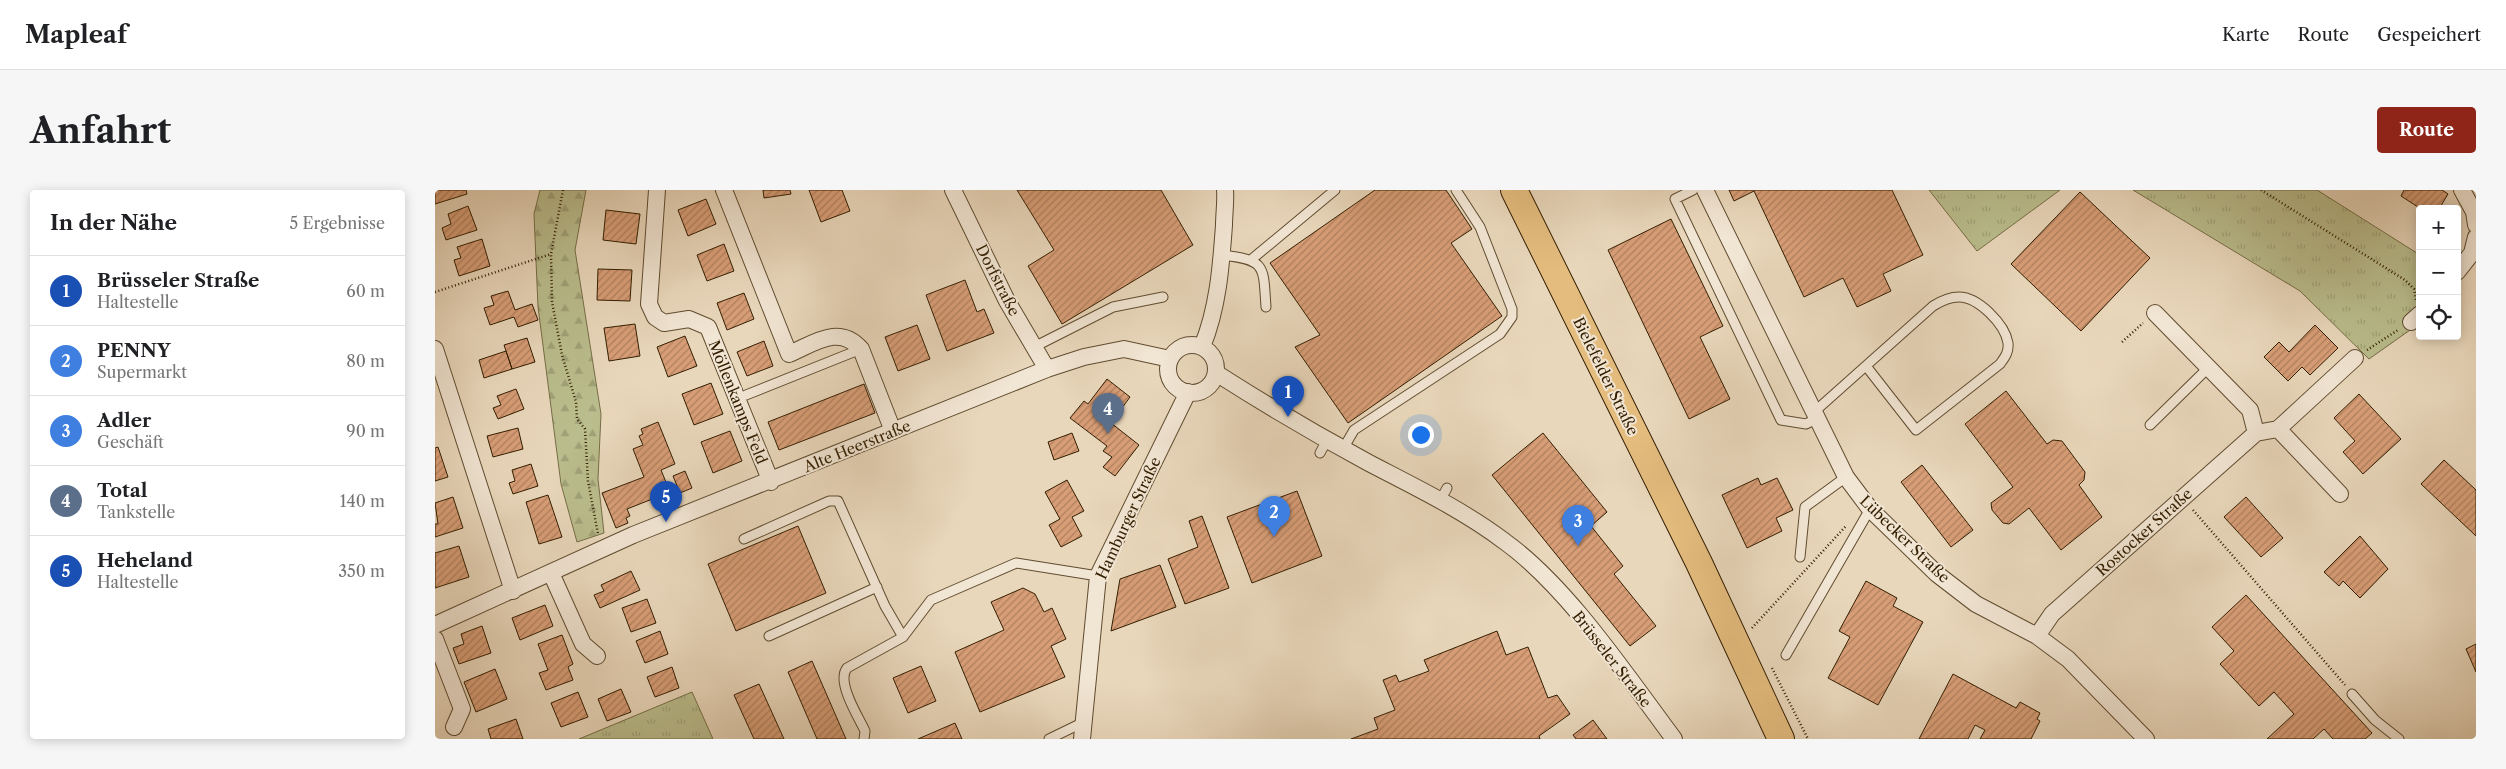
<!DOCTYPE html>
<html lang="de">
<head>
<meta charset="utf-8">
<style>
  :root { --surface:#fff; --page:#f6f6f6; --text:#202124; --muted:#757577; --line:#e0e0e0; --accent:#8f2418 }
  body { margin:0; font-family:"Libre Caslon Text",serif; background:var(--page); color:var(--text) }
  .controls { position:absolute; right:15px; top:15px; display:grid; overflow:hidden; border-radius:5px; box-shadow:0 2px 12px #0003 }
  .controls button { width:45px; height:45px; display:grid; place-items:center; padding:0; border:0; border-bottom:1px solid var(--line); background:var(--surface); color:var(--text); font:25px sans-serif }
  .you { position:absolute; left:985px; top:244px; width:18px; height:18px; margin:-12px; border:4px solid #fff; border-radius:50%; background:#1a73e8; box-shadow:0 0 0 8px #1a73e833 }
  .badge { display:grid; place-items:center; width:32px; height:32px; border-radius:50%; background:var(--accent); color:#fff; font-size:16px; font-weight:700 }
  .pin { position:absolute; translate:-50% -41px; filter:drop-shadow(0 1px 2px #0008) }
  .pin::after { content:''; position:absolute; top:26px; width:18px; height:15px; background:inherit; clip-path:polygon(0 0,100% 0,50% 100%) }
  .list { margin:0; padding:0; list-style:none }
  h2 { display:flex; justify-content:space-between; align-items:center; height:65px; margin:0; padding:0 20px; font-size:21px }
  h2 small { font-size:16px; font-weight:400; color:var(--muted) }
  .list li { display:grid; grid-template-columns:32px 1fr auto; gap:15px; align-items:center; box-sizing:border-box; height:70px; padding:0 20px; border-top:1px solid var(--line) }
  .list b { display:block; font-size:19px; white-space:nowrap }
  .list p { margin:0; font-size:16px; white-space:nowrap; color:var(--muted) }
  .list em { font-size:16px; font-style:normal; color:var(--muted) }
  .icon { flex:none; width:28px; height:28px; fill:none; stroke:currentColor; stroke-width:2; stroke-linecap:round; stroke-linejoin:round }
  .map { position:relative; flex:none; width:2041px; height:549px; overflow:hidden; border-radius:5px }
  header { display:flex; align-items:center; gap:30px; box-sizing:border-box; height:70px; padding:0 25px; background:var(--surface); border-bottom:1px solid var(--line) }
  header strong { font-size:24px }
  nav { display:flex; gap:28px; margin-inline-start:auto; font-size:18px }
  .intro { display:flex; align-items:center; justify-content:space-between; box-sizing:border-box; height:120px; padding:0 30px }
  h1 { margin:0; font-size:35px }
  .button { padding:12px 22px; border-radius:5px; background:var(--accent); color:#fff; font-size:18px; font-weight:700 }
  main { display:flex; gap:30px; padding:0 30px }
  aside { flex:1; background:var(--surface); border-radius:5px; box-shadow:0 2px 12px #0003 }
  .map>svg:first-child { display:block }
</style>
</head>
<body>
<header>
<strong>Mapleaf</strong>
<nav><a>Karte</a><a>Route</a><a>Gespeichert</a></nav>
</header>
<div class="intro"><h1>Anfahrt</h1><a class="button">Route</a></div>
<main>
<aside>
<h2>In der Nähe<small>5 Ergebnisse</small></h2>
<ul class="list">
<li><span class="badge" style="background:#1a4fb4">1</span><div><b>Brüsseler Straße</b><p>Haltestelle</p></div><em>60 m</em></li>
<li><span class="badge" style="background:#3f7fe0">2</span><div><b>PENNY</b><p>Supermarkt</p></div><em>80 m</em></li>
<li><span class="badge" style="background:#3f7fe0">3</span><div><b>Adler</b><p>Geschäft</p></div><em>90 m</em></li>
<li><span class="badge" style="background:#5c6f8a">4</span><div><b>Total</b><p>Tankstelle</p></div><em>140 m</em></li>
<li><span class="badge" style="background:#1a4fb4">5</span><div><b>Heheland</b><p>Haltestelle</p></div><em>350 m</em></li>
</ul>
</aside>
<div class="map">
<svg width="2041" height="549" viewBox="0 0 2041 549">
  <defs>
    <pattern id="grass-tufts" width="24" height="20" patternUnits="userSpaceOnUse" patternTransform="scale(1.25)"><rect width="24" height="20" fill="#babd8d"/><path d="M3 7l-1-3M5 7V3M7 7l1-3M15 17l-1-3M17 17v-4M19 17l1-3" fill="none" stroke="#a0a278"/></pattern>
    <pattern id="forest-firs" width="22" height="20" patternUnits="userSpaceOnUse" patternTransform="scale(1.25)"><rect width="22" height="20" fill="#babd8d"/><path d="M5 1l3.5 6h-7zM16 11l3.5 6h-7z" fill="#a0a278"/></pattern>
    <pattern id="building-hatch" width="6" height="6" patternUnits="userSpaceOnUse" patternTransform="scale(1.25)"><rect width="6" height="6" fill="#d89e77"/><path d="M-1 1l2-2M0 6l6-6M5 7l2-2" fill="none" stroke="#b0805f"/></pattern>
  </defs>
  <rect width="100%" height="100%" fill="#e9d7bb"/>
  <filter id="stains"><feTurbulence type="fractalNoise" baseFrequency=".004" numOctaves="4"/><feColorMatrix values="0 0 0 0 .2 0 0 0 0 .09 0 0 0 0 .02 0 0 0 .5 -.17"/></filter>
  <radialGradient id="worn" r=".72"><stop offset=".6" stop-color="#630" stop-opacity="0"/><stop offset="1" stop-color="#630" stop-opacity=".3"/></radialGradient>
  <path fill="url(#grass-tufts)" stroke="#766e47" d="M1494 0H1625L1542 61Z
    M1698 0H1882L1985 65V133L1934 169 1865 101Z
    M257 502 278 549H144Z"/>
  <path fill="url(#forest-firs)" stroke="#766e47" d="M105 0H151L140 60 166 224 163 289 169 343 142 352 126 294 103 117 99 24Z"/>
  <path fill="url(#building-hatch)" stroke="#331e01" d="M0 0H31L32 4 0 14Z
    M328 0H355L356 4 329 8Z
    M374 0H407L415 21 386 32Z
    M582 0H726L758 55 627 134 593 76 619 60Z
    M940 0H1011L1037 39 1016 53 1067 126 913 233 860 157 885 145 835 73Z
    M1294 0H1457L1488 65 1448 84 1456 101 1422 117 1408 88 1369 107 1319 1 1299 11Z
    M1969 0H2007L2013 4 2004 19H1986L1966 6Z
    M1645 2 1715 68 1646 141 1576 74Z
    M271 9 281 34 253 46 243 20Z
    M33 16 42 40 11 50 7 38 16 34 13 24Z
    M171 20 205 24 201 54 168 50Z
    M1236 29 1288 136 1265 147 1295 209 1254 229 1173 60Z
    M47 49 55 76 24 86 19 70 26 68 22 57Z
    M289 54 299 81 272 91 262 65Z
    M163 79 197 80 195 111 162 110Z
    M530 90 542 122 549 119 559 143 512 161 491 105Z
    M73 101 80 120 97 114 103 130 83 137 79 127 55 135 49 118 59 115 56 106Z
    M309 103 319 129 292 140 282 113Z
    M200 134 205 166 174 171 169 138Z
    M482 135 495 169 463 181 450 147Z
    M1880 135 1903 158 1875 185 1867 177 1853 191 1829 167 1844 152 1854 162Z
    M250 146 262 176 233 187 222 157Z
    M92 148 100 172 77 179 69 155Z
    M329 151 338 176 312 186 302 162Z
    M71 161 77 179 49 188 44 170Z
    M672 189 695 207 676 233 704 255 680 286 668 277 677 267 668 261 672 256 635 228 649 211 653 214Z
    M276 193 288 224 259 235 247 204Z
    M429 194 440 223 344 260 333 232Z
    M81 199 89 219 63 229 58 218 66 215 62 206Z
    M1571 201 1612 254 1618 250 1627 251 1650 282 1649 290 1644 295 1667 327 1626 360 1594 318 1574 334 1568 333 1557 320 1556 313 1578 297 1530 234Z
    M1924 204 1966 249 1928 284 1908 262 1920 251 1899 228Z
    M223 232 240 274 226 280 235 302 192 319 195 326 191 328 193 333 181 338 167 303 209 287 198 259 208 255 204 246 208 244 206 239Z
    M83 238 88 259 58 267 52 246Z
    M295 241 307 271 278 283 266 252Z
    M637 243 644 261 619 270 613 252Z
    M1108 243 1172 322 1156 336 1188 376 1179 384 1221 436 1195 456 1057 285Z
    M3 257 13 287 0 291V258Z
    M2009 270 2041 300V346L1986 294Z
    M96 274 103 296 78 304 74 293 80 291 77 280Z
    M1487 275 1538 340 1516 357 1466 292Z
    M250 281 257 298 245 303 238 286Z
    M1323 288 1326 295 1342 288 1358 320 1341 328 1347 341 1312 358 1287 305Z
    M632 290 649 321 637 327 647 346 626 357 614 335 625 329 610 302Z
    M862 301 887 366 817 393 792 327Z
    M113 305 127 347 104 354 91 312Z
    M18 307 28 338 0 347V334H3L0 313Z
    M1811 307 1848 348 1826 367 1789 327Z
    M767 326 794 398 750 414 733 369 763 357 754 331Z
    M363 336 391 403 301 441 273 374Z
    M1925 346 1953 379 1925 408 1908 391 1904 396 1889 382Z
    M24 356 34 387 0 398V363Z
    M725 375 741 417 676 441 685 389Z
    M196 381 205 400 165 418 159 405 169 401 166 395Z
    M1431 391 1462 408 1458 416 1488 432 1443 515 1393 488 1415 447 1404 441Z
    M588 398 600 404 609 422 617 418 631 449 616 456 630 487 545 522 520 462 569 440 556 412Z
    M1811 405 1937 543 1930 549H1898L1889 539 1878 549H1832L1859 524 1839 502 1824 516 1785 474 1799 461 1777 437Z
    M212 409 221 433 196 442 187 418Z
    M110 415 118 436 85 450 77 428Z
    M47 436 56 463 24 474 18 458 29 454 26 444Z
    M225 441 233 464 210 473 201 451Z
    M1062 441 1071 465 1093 457 1113 508 1122 505 1135 524 1104 546 1105 549H916L943 539 939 528 960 520 948 490 961 485 964 492 994 481 989 470Z
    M127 445 138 474 133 477 138 490 111 500 104 483 113 480 103 454Z
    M2041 454V482L2031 459Z
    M377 471 411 549H382L353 482Z
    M486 476 501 511 473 523 458 488Z
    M237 477 244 498 220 507 212 487Z
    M60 479 72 509 41 522 29 492Z
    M1518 484 1581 518 1585 512 1605 523 1602 529 1605 531 1596 549H1545L1550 540 1540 535 1533 549H1484Z
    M324 494 349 549H319L299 505Z
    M186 499 196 522 172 531 163 509Z
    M143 502 153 527 126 537 116 513Z
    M81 529 88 549H56L53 539Z
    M1158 530 1172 549H1141L1138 545Z
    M520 533 527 549H483Z"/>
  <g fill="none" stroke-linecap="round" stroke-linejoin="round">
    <g stroke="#604c30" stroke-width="11">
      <path id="lane" d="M1258 0 1240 9 1346 230 1371 234 1381 229
        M787 65C832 70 828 76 831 117
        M817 69 900 0
        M599 157 678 117 728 107
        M311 205 426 159
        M1378 223 1498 116C1506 111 1514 107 1524 107 1543 107 1570 134 1573 153 1574 162 1570 167 1565 174L1481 240 1431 176
        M1715 235 1773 178
        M908 259 919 240 1065 144 1077 127V119L1045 37 1021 0
        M885 263 892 250
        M1005 311 1012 298
        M309 349 394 311H403L450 416 468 447
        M1365 367 1370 317 1411 287
        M334 446 442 397
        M1351 465 1435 319
        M1917 504 1940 530 1964 549
        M429 549 430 541C423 526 401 492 412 478L468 447 496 410 581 373 663 386
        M614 549 649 532"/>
    </g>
    <g stroke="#604c30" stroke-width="18">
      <path id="street" d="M222 0 214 114 220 127 229 133 254 129 273 137 336 292
        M289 0 354 164C380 153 404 134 426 159L458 241
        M518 0 572 111 612 179
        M1270 0 1411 287 1435 319 1502 384 1541 414 1602 446 1633 469 1711 549
        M2027 0 2039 22 2041 35
        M2022 82 2037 63 2041 47
        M1720 123 1815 220 1821 243 1843 239 1905 304
        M1976 132 1985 124
        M733 179a24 24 0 1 1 48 0a24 24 0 1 1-48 0Z
        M767 157C783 118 786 77 789 35 789 24 791 11 790 0
        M0 159 78 401
        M781 183C831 215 882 245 934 273 980 297 1028 320 1069 351 1133 397 1191 485 1239 549
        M1843 239 1920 168
        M116 383 148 454 162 466
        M0 435 198 345 612 179 649 167 689 159 735 169
        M1602 446 1617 424 1821 243
        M0 449 27 519 19 537
        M647 549 663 386 753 202"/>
    </g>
    <g stroke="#331e01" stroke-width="28">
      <path id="primary" d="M1079 0 1264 373 1346 549"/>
    </g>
    <path stroke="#331e01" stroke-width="2.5" stroke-dasharray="1 2.5" stroke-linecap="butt" d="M128 0 116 64 117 112 127 165 141 212 142 229 150 239 153 291 163 344
      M1826 0 1970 90 1979 99 1981 110
      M0 102 116 64
      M1687 152 1708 133
      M1932 160 1963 140
      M1758 320 1910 495
      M1317 438 1411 336
      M1337 478 1373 549"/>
    <use href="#lane" stroke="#f1e5d3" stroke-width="9"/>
    <use href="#street" stroke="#f1e5d3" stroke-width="16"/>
    <use href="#primary" stroke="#e4bc7e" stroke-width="26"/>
  </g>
  <g text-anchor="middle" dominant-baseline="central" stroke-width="4" stroke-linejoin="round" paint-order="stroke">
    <g font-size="15" fill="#331e01" stroke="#f1e5d3">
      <text transform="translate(563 90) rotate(63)">Dorfstraße</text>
      <text transform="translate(1171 186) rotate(64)">Bielefelder Straße</text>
      <text transform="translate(303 212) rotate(68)">Möllenkamps Feld</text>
      <text transform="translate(422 256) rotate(-22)">Alte Heerstraße</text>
      <text transform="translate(693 328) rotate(-65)">Hamburger Straße</text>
      <text transform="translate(1709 342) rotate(-42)">Rostocker Straße</text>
      <text transform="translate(1470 349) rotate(44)">Lübecker Straße</text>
      <text transform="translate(1177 469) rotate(52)">Brüsseler Straße</text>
    </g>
  </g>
  <rect width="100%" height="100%" filter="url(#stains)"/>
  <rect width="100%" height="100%" fill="url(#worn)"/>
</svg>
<div class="controls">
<button>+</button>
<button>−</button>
<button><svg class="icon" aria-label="locate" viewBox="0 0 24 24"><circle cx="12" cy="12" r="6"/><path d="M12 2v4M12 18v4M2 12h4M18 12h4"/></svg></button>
</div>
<div class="you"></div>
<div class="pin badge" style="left:853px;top:227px;background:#1a4fb4">1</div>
<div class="pin badge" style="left:839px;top:347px;background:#3f7fe0">2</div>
<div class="pin badge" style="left:1143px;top:356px;background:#3f7fe0">3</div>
<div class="pin badge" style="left:673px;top:244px;background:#5c6f8a">4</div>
<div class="pin badge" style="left:231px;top:332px;background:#1a4fb4">5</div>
</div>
</main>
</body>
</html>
